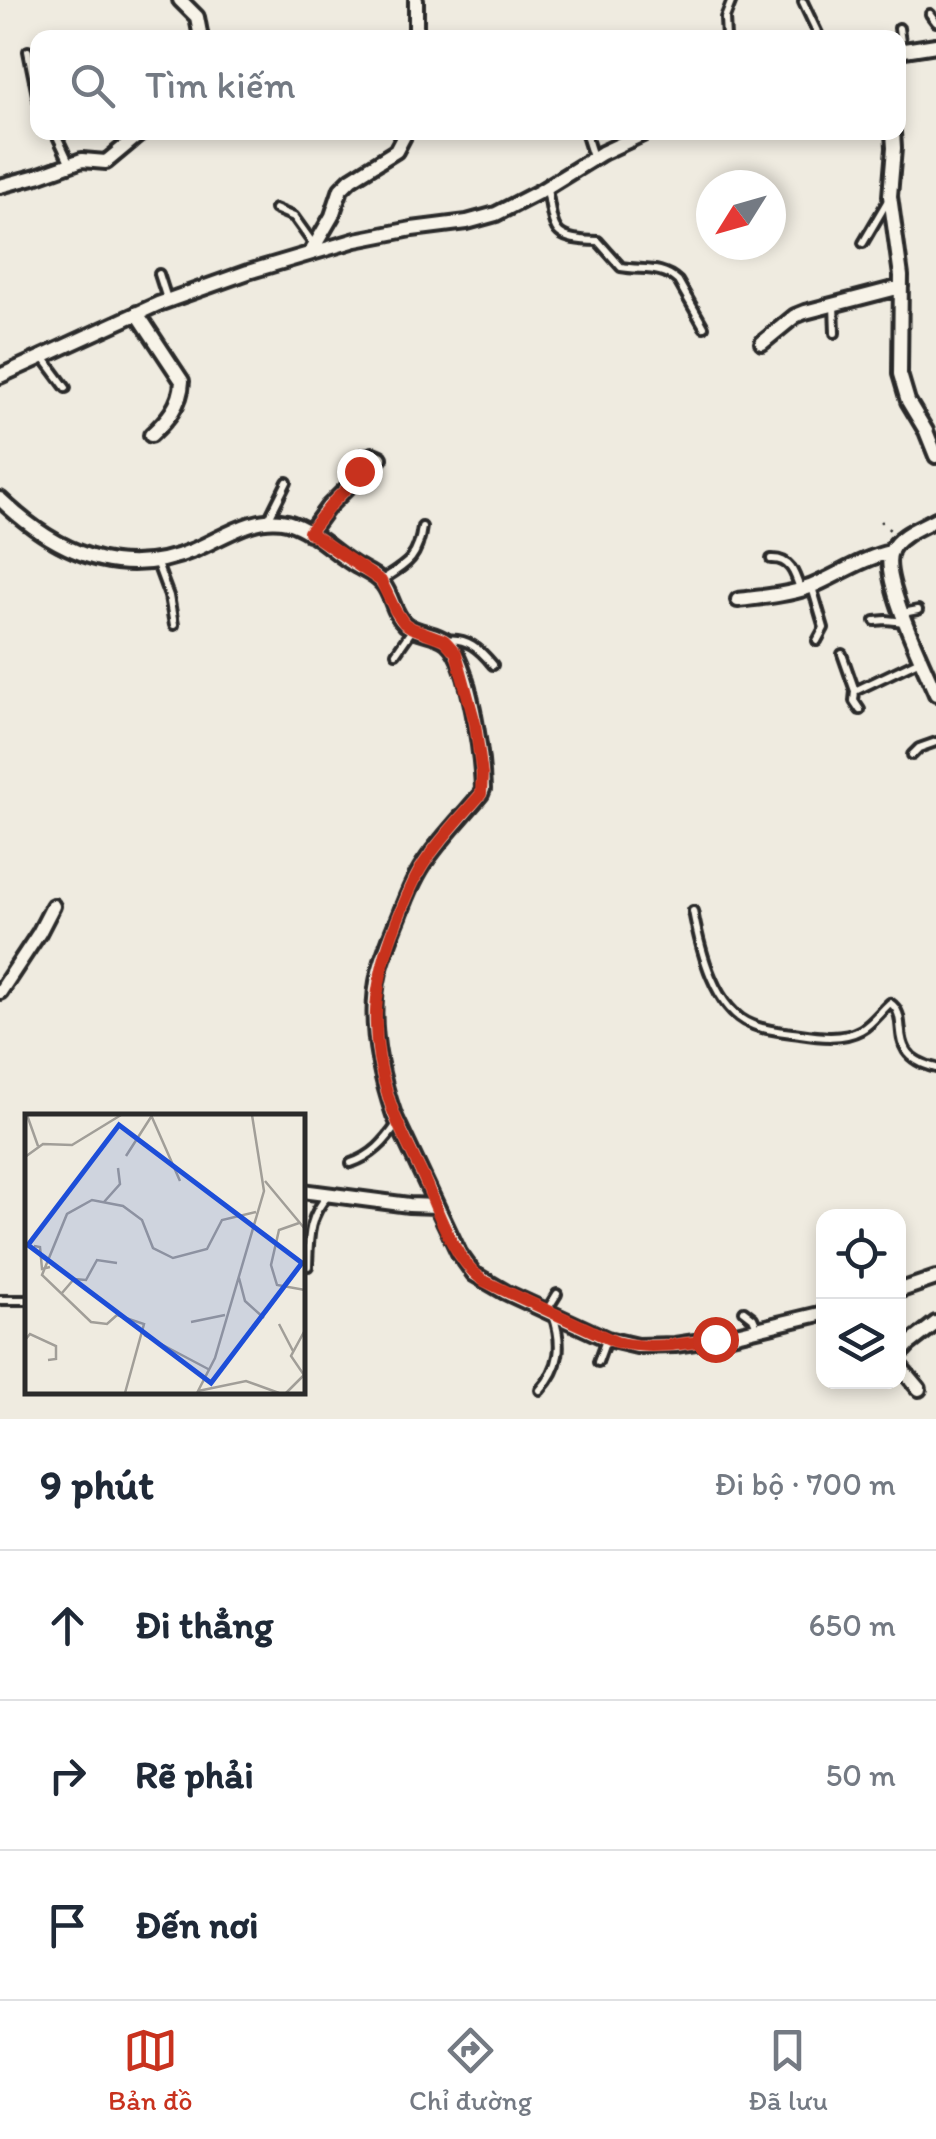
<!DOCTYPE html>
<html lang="vi">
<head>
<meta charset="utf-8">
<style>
  :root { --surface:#fff; --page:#f2f2f3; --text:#1f2937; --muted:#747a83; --line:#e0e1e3; --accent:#c8321e }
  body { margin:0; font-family:Itim,sans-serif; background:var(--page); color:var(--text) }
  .controls { position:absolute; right:30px; bottom:30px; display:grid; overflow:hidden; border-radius:20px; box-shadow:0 5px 15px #0003 }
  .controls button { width:90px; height:90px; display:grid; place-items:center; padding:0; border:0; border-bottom:2px solid var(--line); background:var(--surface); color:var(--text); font:50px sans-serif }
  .compass { position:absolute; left:696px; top:170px; width:90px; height:90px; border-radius:50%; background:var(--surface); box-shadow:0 5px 15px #0003; rotate:233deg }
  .stop { position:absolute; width:30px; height:30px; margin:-22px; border:8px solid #c8321e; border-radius:50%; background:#fff }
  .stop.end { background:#c8321e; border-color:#fff; box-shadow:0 2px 10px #0008 }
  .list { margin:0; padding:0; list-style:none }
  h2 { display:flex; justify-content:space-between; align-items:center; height:130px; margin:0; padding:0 40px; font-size:42px }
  h2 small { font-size:32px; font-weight:400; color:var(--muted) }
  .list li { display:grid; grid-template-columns:65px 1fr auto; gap:30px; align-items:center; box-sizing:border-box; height:150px; padding:0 40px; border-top:2px solid var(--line) }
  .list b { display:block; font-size:38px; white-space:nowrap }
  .list em { font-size:32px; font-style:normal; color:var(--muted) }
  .icon { flex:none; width:55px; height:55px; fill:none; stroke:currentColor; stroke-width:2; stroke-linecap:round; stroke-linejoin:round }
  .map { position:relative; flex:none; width:936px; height:1419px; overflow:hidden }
  .search { position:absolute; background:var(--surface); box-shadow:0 5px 15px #0003; left:30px; right:30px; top:30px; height:110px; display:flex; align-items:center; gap:25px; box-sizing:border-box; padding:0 35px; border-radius:20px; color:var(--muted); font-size:38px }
  .sheet { height:580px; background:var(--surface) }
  nav { display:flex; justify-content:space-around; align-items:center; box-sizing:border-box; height:140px; border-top:2px solid var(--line); background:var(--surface); font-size:28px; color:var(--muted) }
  nav a { display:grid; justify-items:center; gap:5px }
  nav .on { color:var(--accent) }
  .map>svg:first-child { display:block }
</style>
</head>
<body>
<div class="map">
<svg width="936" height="1419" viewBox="0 0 936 1419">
  <rect width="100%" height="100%" fill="#efebe0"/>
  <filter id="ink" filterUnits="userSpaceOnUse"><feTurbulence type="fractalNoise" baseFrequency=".01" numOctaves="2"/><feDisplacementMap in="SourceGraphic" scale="20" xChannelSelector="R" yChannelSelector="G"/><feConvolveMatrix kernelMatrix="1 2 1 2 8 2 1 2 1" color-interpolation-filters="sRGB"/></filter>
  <g filter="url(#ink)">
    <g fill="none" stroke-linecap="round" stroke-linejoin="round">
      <g stroke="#2b2b2b" stroke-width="14">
        <path id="lane" d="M803 2 820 38
          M930 14 936 22
          M899 28 902 49
          M726 38 725 18 732 0
          M28 51 38 100
          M55 132 70 164
          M585 132 593 157
          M547 189C555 231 550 240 598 241L621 267C642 271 661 265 678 281L704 327
          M275 209 294 217 314 245
          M863 243 887 202
          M159 274 167 299
          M834 304 835 333
          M43 357 66 388
          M268 520 287 482
          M771 559C790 558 795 573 800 589
          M156 561 169 596 174 625
          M382 580C407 564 418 559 422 527
          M812 587 824 628 817 641
          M903 613 918 610
          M875 621 886 620 905 622
          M446 640C467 637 480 649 493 665
          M396 653 412 630
          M842 654 855 691
          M860 710 854 701 855 691 920 660
          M912 755 919 748 936 742
          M693 911C700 948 714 1011 753 1025 768 1031 784 1032 800 1034 819 1037 843 1040 861 1030 873 1023 880 1012 890 1003 913 1018 882 1055 936 1068
          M351 1163C372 1156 385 1142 397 1124
          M308 1266C309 1239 308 1216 328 1196
          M0 1300H28
          M547 1310 557 1294
          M744 1311 753 1318 757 1327
          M598 1362 606 1340
          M540 1390C561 1367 563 1344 553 1315"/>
      </g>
      <g stroke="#2b2b2b" stroke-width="20">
        <path id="street" d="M180 0 197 17 201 38
          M416 38V0
          M898 51 936 45
          M893 132 894 148 890 196 901 276 900 374 908 401 926 431 936 456
          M0 186 37 176 82 160 106 162 142 132
          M311 252 332 216 341 189 351 179 396 151 406 132
          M137 313 182 381C181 405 167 420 151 435
          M762 343 795 316 805 312 901 287
          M0 376 158 304 248 272 356 240 412 229 467 222 496 214 539 192 602 153 647 132
          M0 499C55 552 119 582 194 550 223 538 254 514 287 522 312 529 331 550 352 563 362 570 376 574 383 584 393 597 393 613 405 624 417 634 435 632 447 642 470 662 482 758 483 789L481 794C463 816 443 836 427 859 415 875 407 895 400 914 392 933 384 952 379 972 368 1018 379 1071 394 1115L459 1253 474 1274 505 1292 607 1339 637 1346 675 1345 715 1339 824 1313
          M936 519C922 527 898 535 891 551 880 577 924 666 936 694
          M309 533 328 507 355 480 364 457 373 455 380 458
          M738 600C762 597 787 595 810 587 837 576 862 558 891 552
          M0 992 39 933 53 906
          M302 1191 409 1205 436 1206
          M898 1291 936 1278
          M898 1356 909 1344 936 1323
          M898 1364 919 1389"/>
      </g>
      <path stroke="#2b2b2b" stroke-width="2.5" stroke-dasharray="2.5 8" stroke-linecap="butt" d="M880 521 892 532"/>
      <use href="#lane" stroke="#f7f3e8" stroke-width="6"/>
      <use href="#street" stroke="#f7f3e8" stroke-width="12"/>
    </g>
  </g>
  <g fill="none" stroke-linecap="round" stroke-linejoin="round" filter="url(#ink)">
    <path stroke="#c8321e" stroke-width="12" d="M359 471 355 480 335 500 309 532 381 581 395 610 404 623 412 628 444 640 456 653 475 723 482 775 481 794C461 817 439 840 423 865 412 882 405 902 397 921 373 983 368 1034 389 1099 397 1126 411 1151 423 1176 438 1211 452 1258 484 1281L616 1342C649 1350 683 1344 715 1339"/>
  </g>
  <g transform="translate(25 1114)">
    <rect width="280" height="280" fill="#efebe0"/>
    <path fill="none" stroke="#a19e98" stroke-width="2.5" d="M2 1 13 32M126 1 155 67M101 42 126 3M0 43 18 30 47 31 96 1M240 67 280 115M79 88 95 70 93 54M274 109 254 116 246 151 252 171 280 176M9 132 15 133 17 155 25 153M214 164 220 187 239 204M37 179 49 165 61 166 72 146 92 149M166 208 200 201M254 210 268 237M119 221 185 256M0 226 5 220 31 232V245L23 246M173 277 221 267 254 279M100 279 119 210 92 201 82 210 66 208 17 161 42 100 67 86 98 92 117 106 128 134 148 144 182 135 197 106 231 98M172 279 190 244 239 77 227 1M261 279 279 261 266 242 280 216"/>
    <path fill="#1d4ed8" fill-opacity="0.15" stroke="#1d4ed8" stroke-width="5" d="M94 11 277 149 186 269 3 131Z"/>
    <rect width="280" height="280" fill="none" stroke="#2b2b2b" stroke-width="5"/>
  </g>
</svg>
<div class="controls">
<button><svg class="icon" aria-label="locate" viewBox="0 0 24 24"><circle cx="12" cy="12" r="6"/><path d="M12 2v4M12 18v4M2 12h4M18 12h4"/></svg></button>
<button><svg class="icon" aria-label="layers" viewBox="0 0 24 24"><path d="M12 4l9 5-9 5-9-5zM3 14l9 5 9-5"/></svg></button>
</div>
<svg class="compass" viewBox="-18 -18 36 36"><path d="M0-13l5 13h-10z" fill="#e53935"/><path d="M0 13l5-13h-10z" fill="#747a83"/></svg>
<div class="stop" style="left:715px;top:1339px"></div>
<div class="stop end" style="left:359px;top:471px"></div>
<div class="search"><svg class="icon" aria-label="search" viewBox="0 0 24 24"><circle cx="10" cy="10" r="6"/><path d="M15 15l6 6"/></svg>Tìm kiếm</div>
</div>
<section class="sheet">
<h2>9 phút<small>Đi bộ · 700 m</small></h2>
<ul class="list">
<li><svg class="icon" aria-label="ahead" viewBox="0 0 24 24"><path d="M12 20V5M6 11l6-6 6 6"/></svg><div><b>Đi thẳng</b></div><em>650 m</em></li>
<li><svg class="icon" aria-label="right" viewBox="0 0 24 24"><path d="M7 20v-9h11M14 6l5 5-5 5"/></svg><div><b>Rẽ phải</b></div><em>50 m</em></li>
<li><svg class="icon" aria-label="arrive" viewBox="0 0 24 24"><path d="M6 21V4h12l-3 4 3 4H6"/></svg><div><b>Đến nơi</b></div></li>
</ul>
</section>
<nav>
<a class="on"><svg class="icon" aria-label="map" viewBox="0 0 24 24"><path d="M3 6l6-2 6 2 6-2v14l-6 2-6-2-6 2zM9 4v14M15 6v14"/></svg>Bản đồ</a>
<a><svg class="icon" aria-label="directions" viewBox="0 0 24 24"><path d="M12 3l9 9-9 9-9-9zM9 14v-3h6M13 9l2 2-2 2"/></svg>Chỉ đường</a>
<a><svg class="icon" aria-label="saved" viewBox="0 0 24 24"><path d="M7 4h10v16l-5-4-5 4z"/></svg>Đã lưu</a>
</nav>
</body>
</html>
